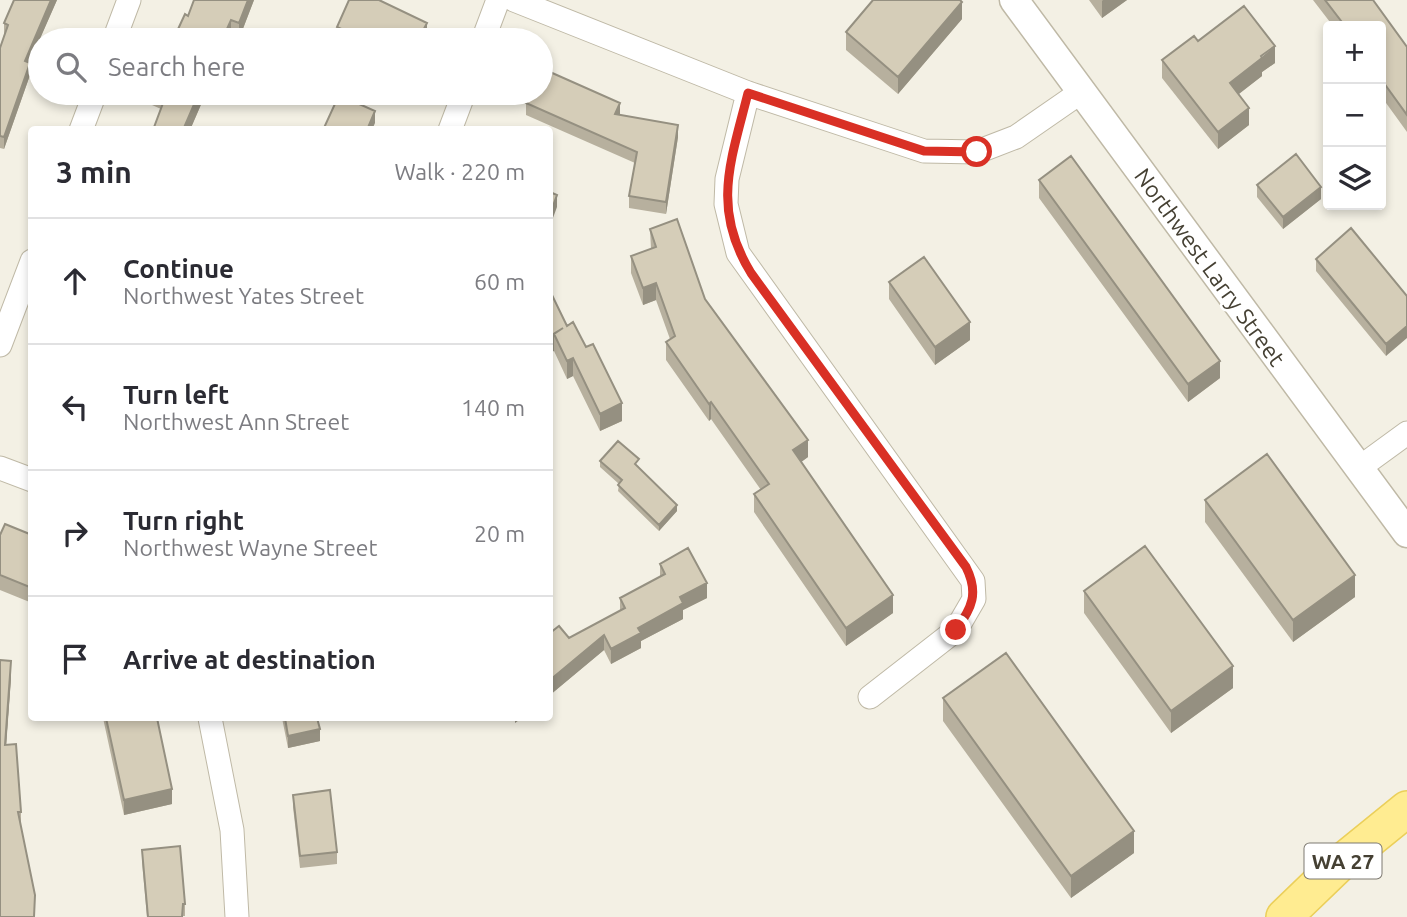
<!DOCTYPE html>
<html lang="en">
<head>
<meta charset="utf-8">
<style>
  :root { --surface:#fff; --page:#f2f2f3; --text:#2b2b33; --muted:#7c7c81; --line:#e1e1e2 }
  body { margin:0; font-family:Ubuntu,sans-serif; background:var(--page); color:var(--text) }
  .controls { position:absolute; right:21px; top:21px; display:grid; overflow:hidden; border-radius:7px; box-shadow:0 4px 10px #0003 }
  .controls button { width:63px; height:63px; display:grid; place-items:center; padding:0; border:0; border-bottom:2px solid var(--line); background:var(--surface); color:var(--text); font:35px sans-serif }
  .stop { position:absolute; width:21px; height:21px; margin:-16px; border:5px solid #d93025; border-radius:50%; background:#fff }
  .stop.end { background:#d93025; border-color:#fff; box-shadow:0 2px 7px #0008 }
  .list { margin:0; padding:0; list-style:none }
  h2 { display:flex; justify-content:space-between; align-items:center; height:91px; margin:0; padding:0 28px; font-size:30px }
  h2 small { font-size:23px; font-weight:400; color:var(--muted) }
  .list li { display:grid; grid-template-columns:46px 1fr auto; gap:21px; align-items:center; box-sizing:border-box; height:126px; padding:0 28px; border-top:2px solid var(--line) }
  .list b { display:block; font-size:26px; white-space:nowrap }
  .list p { margin:0; font-size:23px; white-space:nowrap; color:var(--muted) }
  .list em { font-size:23px; font-style:normal; color:var(--muted) }
  .icon { flex:none; width:38px; height:38px; fill:none; stroke:currentColor; stroke-width:2; stroke-linecap:round; stroke-linejoin:round }
  .map { position:relative; flex:none; width:1407px; height:917px; overflow:hidden }
  .search { position:absolute; background:var(--surface); box-shadow:0 4px 10px #0003; left:28px; top:28px; width:525px; height:77px; display:flex; align-items:center; gap:18px; box-sizing:border-box; padding:0 24px; border-radius:38px; color:var(--muted); font-size:26px }
  .panel { position:absolute; background:var(--surface); box-shadow:0 4px 10px #0003; left:28px; top:126px; width:525px; height:595px; border-radius:7px }
  .map>svg:first-child { display:block }
</style>
</head>
<body>
<div class="map">
<svg width="1407" height="917" viewBox="0 0 1407 917">
  <rect width="100%" height="100%" fill="#f3f0e4"/>
  <g fill="none" stroke-linecap="round" stroke-linejoin="round">
    <g stroke="#bfb9a6" stroke-width="25">
      <path id="minor" d="M514 0 748 93 924 151 977 152 1016 137 1081 92
        M114 40 129 0
        M483 40 498 0
        M748 93 727 179 726 204 738 253 973 581 974 599 956 630 870 697
        M81 130 95 93
        M450 130 464 93
        M0 345 32 261
        M0 468 32 480
        M1359 468 1407 433
        M210 718 232 830 237 917"/>
    </g>
    <g stroke="#bfb9a6" stroke-width="31">
      <path id="tertiary" d="M1014 0 1407 533"/>
    </g>
    <g stroke="#ebcf5a" stroke-width="38">
      <path id="primary" d="M1284 917 1338 865 1407 809"/>
    </g>
    <use href="#minor" stroke="#fff" stroke-width="23"/>
    <use href="#tertiary" stroke="#fff" stroke-width="28"/>
    <use href="#primary" stroke="#ffec91" stroke-width="35"/>
  </g>
  <path fill="#b7b09e" d="M14 0H57L29 63 30 75 4 149 0 148V48L4 35V23Z
    M194 0H254L239 39 188 16Z
    M1089 0H1127L1102 18Z
    M1313 0H1373L1407 47V132L1381 96V26H1333Z
    M962 19 898 94 846 50V32Z
    M427 23 426 40H337V27Z
    M1198 41 1275 63 1262 72V76L1238 94 1249 125 1218 149 1162 78V60Z
    M152 93H206L190 130H153L161 109 152 105Z
    M526 103 620 115 678 137 666 214 629 208V196L635 163 526 115Z
    M1039 180 1220 378 1188 402 1039 198Z
    M1257 185 1321 199 1283 229 1257 197Z
    M650 229 705 299 808 457 801 462 893 613 846 646 754 512V494L761 490 711 419 709 421 666 360V342L670 339 656 300 643 305 631 273V256L651 249Z
    M1316 259 1407 296 1386 356 1316 271Z
    M889 282 970 340 935 365 889 299Z
    M550 291 567 326 622 421 600 431 573 376 567 379 554 351Z
    M600 461 639 466H638L677 511 659 531 618 491 619 484 600 467Z
    M1205 500 1355 597 1293 642 1205 522Z
    M0 535H32V603L0 590Z
    M660 564 707 598 683 610V619L641 641V648L611 664 604 650 550 695V633L569 638 620 611V598L660 577Z
    M1084 591 1233 688 1171 733 1084 613Z
    M0 660 11 678 6 745 21 812V828L0 917Z
    M943 698 1134 853 1071 898 943 721Z
    M103 718H157L172 804 124 815Z
    M282 718H317L320 741 288 748Z
    M293 795 337 852V864L300 868 293 807Z
    M142 850 185 904V916H183V917H147L142 862Z"/>
  <path fill="#959081" d="M51 0H57L25 73V61Z
    M248 0H254L239 39V23Z
    M1103 0H1127L1102 18V1Z
    M962 2V19L898 94V77Z
    M231 20V36L229 40H222Z
    M427 23V40H418Z
    M1275 46V63L1262 72V76L1230 101V83Z
    M30 63V75L4 149V137Z
    M199 93H206L190 130H183Z
    M620 103V115L615 126V114Z
    M1249 108V125L1218 149V132Z
    M375 111V123L372 130H367Z
    M678 125V137L666 214V202Z
    M1321 187V199L1283 229V217Z
    M557 195V207L550 226V214Z
    M656 283V300L643 305V288Z
    M970 322V340L935 365V347Z
    M1407 326V338L1386 356V344Z
    M563 328 554 334V351L550 353V336Z
    M573 358V376L567 379V361Z
    M1220 361V378L1188 402V384Z
    M711 402V419L709 421V404Z
    M622 403V421L600 431V414Z
    M808 440V457L793 468V450Z
    M677 505V511L659 531V525Z
    M1355 575V597L1293 642V620Z
    M707 583V598L683 610V619L641 641V648L611 664V649L638 628 680 597Z
    M893 595V613L846 646V628Z
    M604 635V650L550 695V680Z
    M11 661V678L5 762V745Z
    M1233 666V688L1171 733V711Z
    M515 718H522L515 723Z
    M320 729V741L288 748V736Z
    M172 789V804L124 815V800Z
    M1134 831V853L1071 898V876Z"/>
  <path fill="#d5cdb8" stroke="#959081" stroke-width="2" d="M14 0H51L25 61 30 63 4 137 0 136V48L8 25 4 23Z
    M194 0H248L239 23 231 20 222 40H173L185 14 188 16Z
    M349 0H379L427 23 418 40H365L337 27Z
    M873 0H960L962 2 898 77 846 32Z
    M1325 0H1373L1407 47V115L1381 79V26H1345Z
    M1244 6 1275 46 1261 56 1262 58 1230 83 1249 108 1218 132 1162 60 1194 36 1198 41Z
    M541 68 620 103 615 114 678 125 666 202 629 196 637 152 526 103 531 93H541Z
    M161 93H199L183 130H153L166 95Z
    M339 95 375 111 367 130H323Z
    M1296 154 1321 187 1283 217 1257 185Z
    M1071 156 1220 361 1188 384 1039 180Z
    M550 192 557 195 550 214Z
    M677 219 705 299 808 440 793 450 893 595 846 628 754 494 769 484 711 402 709 404 666 342 675 336 656 283 643 288 631 256 656 247 650 229Z
    M1351 228 1407 296V326L1386 344 1316 259Z
    M924 257 970 322 935 347 889 282Z
    M550 291 567 326 573 322 586 347 593 344 622 403 600 414 573 358 567 361 554 334 563 328 550 336Z
    M618 441 639 459 635 464 677 505 659 525 618 485 622 480 600 461Z
    M1267 454 1355 575 1293 620 1205 500Z
    M5 524 32 535 31 544 32 588 0 575V535Z
    M1145 546 1233 666 1171 711 1084 591Z
    M688 548 707 583 680 597 683 603 638 628 641 633 611 649 604 635 550 680V633L559 626 569 638 625 608 620 598 665 574 660 564Z
    M1006 653 1134 831 1071 876 943 698Z
    M0 660 11 661 5 745 16 744 21 812H18L35 895 34 917H0Z
    M106 718H157L172 789 124 800Z
    M285 718H317L320 729 288 736Z
    M330 790 337 852 300 856 293 795Z
    M180 846 185 904H183L182 917H148L142 850Z"/>
  <g fill="none" stroke-linecap="round" stroke-linejoin="round">
    <path stroke="#d93025" stroke-width="9" d="M956 630C972 608 979 593 966 567L751 273C711 208 731 161 748 93L924 151 977 152"/>
  </g>
  <g text-anchor="middle" dominant-baseline="central" stroke-width="5" stroke-linejoin="round" paint-order="stroke">
    <rect fill="#fff" stroke="#7d7970" stroke-width="2" x="1304.5" y="843.5" width="77" height="35" rx="5"/>
    <g font-size="21" font-weight="bold" fill="#454033">
      <text x="1343" y="861">WA 27</text>
    </g>
    <g font-size="23" fill="#454033" stroke="#fff">
      <text transform="translate(1210 267) rotate(54)">Northwest Larry Street</text>
    </g>
  </g>
</svg>
<div class="controls">
<button>+</button>
<button>−</button>
<button><svg class="icon" aria-label="layers" viewBox="0 0 24 24"><path d="M12 4l9 5-9 5-9-5zM3 14l9 5 9-5"/></svg></button>
</div>
<div class="stop" style="left:977px;top:152px"></div>
<div class="stop end" style="left:956px;top:630px"></div>
<div class="search"><svg class="icon" aria-label="search" viewBox="0 0 24 24"><circle cx="10" cy="10" r="6"/><path d="M15 15l6 6"/></svg>Search here</div>
<section class="panel">
<h2>3 min<small>Walk · 220 m</small></h2>
<ul class="list">
<li><svg class="icon" aria-label="ahead" viewBox="0 0 24 24"><path d="M12 20V5M6 11l6-6 6 6"/></svg><div><b>Continue</b><p>Northwest Yates Street</p></div><em>60 m</em></li>
<li><svg class="icon" aria-label="left" viewBox="0 0 24 24"><path d="M17 20v-9H6M10 6l-5 5 5 5"/></svg><div><b>Turn left</b><p>Northwest Ann Street</p></div><em>140 m</em></li>
<li><svg class="icon" aria-label="right" viewBox="0 0 24 24"><path d="M7 20v-9h11M14 6l5 5-5 5"/></svg><div><b>Turn right</b><p>Northwest Wayne Street</p></div><em>20 m</em></li>
<li><svg class="icon" aria-label="arrive" viewBox="0 0 24 24"><path d="M6 21V4h12l-3 4 3 4H6"/></svg><div><b>Arrive at destination</b></div></li>
</ul>
</section>
</div>
</body>
</html>
